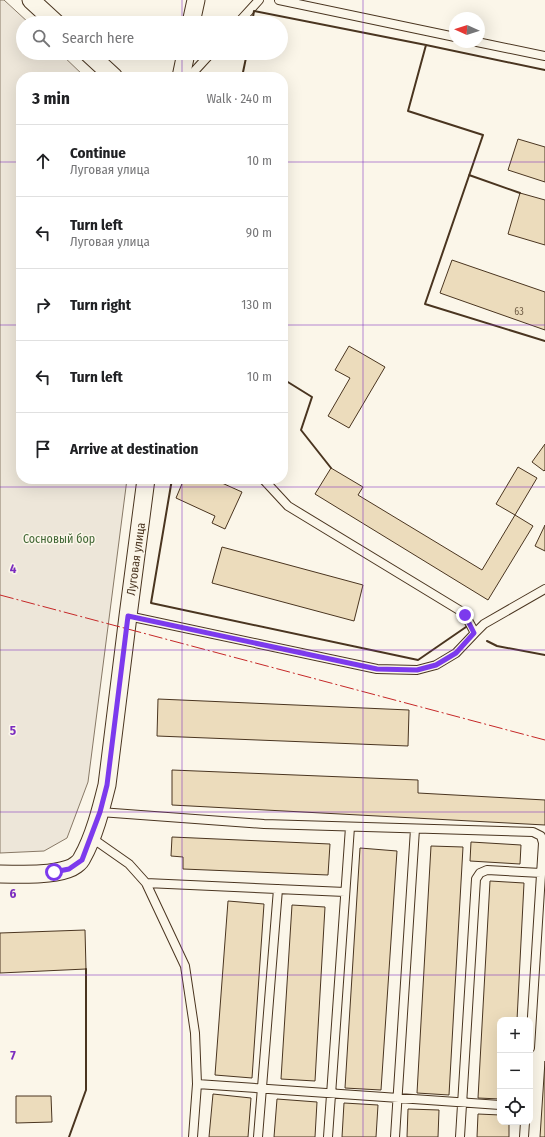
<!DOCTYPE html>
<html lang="en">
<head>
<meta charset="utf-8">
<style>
  :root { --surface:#fff; --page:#f6f6f6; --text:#202124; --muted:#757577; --line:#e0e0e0 }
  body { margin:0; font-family:"Fira Sans Condensed",sans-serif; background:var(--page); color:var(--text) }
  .controls { position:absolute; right:12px; bottom:12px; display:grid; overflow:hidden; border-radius:8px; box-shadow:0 4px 16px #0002 }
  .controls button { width:36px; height:36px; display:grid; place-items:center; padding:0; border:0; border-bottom:1px solid var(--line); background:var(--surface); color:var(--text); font:20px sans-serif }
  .compass { position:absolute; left:449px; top:12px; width:36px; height:36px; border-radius:50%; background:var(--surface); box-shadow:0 4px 16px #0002; rotate:273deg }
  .stop { position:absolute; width:12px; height:12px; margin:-9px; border:3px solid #7c3aed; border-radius:50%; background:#fff }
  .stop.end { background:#7c3aed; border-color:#fff; box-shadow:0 1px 4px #0008 }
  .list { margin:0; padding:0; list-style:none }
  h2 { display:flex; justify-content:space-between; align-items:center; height:52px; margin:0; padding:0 16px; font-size:17px }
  h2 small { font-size:13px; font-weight:400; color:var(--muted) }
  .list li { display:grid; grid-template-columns:26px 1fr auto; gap:12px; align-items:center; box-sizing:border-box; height:72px; padding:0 16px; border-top:1px solid var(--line) }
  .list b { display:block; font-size:15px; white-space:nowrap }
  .list p { margin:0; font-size:13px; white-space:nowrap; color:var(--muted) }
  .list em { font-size:13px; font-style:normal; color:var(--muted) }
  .icon { flex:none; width:22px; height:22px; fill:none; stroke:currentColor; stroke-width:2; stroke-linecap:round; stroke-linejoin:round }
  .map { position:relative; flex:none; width:545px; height:1137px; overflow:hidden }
  .search { position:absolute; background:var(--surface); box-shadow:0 4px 16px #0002; left:16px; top:16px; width:272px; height:44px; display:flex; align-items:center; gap:10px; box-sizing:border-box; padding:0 14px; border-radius:22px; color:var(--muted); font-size:15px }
  .panel { position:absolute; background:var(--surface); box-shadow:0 4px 16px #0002; left:16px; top:72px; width:272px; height:412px; border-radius:16px }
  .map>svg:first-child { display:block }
</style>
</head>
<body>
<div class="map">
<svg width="545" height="1137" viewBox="0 0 545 1137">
  <rect width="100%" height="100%" fill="#fbf6e9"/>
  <path fill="#ede6d9" stroke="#887966" d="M0 0H4L29 23H23V53H60L85 77H21V479H127L88 782 67 838 44 851 0 853Z"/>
  <path fill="#ecdcbc" stroke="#4a3520" d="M518 139 545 147V182L508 170Z
    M520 193 545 200V245L508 234Z
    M452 260 545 292V330L440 293Z
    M349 346 385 367 349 428 328 416 350 378 335 370Z
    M545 444V470L544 471 532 462Z
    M518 467 537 478 515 515 496 504Z
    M331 468 363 487 358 495 482 570 515 515 533 526 488 600 315 494Z
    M184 479H213L242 492 225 529 212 523 215 516 176 498Z
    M545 525V551L535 546Z
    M222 547 363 585 354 621 212 583Z
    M158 699 409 710 408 746 157 736Z
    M172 770 418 780V793L545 800V825L172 805Z
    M172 837 330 844 328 875 183 869V857L171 856Z
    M471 842 521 845 520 864 470 861Z
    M431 846 463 847 449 1095 417 1093Z
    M360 848 397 851 381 1090 345 1088Z
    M490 881 524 883 517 1020H500V1099L478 1098Z
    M228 901 264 904 252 1078 215 1075Z
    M292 905 325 907 315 1081 281 1079Z
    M85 930 86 969 0 973V933Z
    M545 1061V1137H540Z
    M213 1094 251 1098 248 1137H209Z
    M16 1096H51L52 1122 16 1123Z
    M277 1099 317 1102 315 1137H274Z
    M344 1103 378 1105 376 1137H342Z
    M408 1109 439 1110 438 1137H407Z
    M478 1114 500 1115V1122H509V1137H477Z"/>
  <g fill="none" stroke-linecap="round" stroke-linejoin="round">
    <g stroke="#4a3520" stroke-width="10">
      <path id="lane" d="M279 0 455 37
        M238 23 259 0
        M477 42 545 56
        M189 77 211 53
        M128 616 377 669 417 670 436 665 456 653 475 633 464 613 288 506 263 479
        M475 633 484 624 545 589
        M100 812 264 824 533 832 541 836 543 843 530 1048
        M90 841 99 843 129 864 146 883 185 966 195 1033 197 1084 193 1137
        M146 883 345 892
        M197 1084 500 1105
        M258 1137 278 889
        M328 1137 350 827
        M395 1137 415 829
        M460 1137 476 879 480 873 487 870 541 873
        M524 1137 525 1122"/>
    </g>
    <g stroke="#4a3520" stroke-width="19">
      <path id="street" d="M31 0 56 23
        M191 23 196 0
        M88 53 114 77
        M181 77 186 53
        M0 874C22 874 47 876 68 869 72 868 80 863 82 858 94 837 101 809 107 785L128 616 146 479"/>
    </g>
    <use href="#lane" stroke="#fbf6e9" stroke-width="8"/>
    <use href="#street" stroke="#fbf6e9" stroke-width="17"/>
    <path stroke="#4a3520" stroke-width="2" d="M252 23 254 11 426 45
      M545 70 426 45 408 111 483 135 425 304 545 341
      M242 77 247 53
      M469 175 520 193
      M283 379 312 397 301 430 331 468
      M172 479 151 603 418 660 466 627
      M487 641 497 646 545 655
      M69 1137 86 1090V969"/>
    <path stroke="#c62828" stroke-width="1" stroke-dasharray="14 3 2 3" stroke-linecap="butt" d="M0 595 545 740"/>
  </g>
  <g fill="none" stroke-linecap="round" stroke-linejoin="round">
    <path stroke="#7c3aed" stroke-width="5" d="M54 872 69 869 82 860 100 812 107 785 128 616 377 669 417 670 436 665 456 653 474 633 465 615"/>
  </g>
  <path fill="none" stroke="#7b2cbf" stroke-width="1" stroke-opacity="0.55" d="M182 0V23M363 0V1137M182 53V77M0 162H21M283 162H545M0 325H21M283 325H545M182 479V1137M0 487H545M0 650H545M0 812H545M0 975H545"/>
  <g text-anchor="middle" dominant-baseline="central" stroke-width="3" stroke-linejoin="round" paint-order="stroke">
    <g font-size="10" fill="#725f47">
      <text x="519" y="312">63</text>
    </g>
    <g font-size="12" fill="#436837" stroke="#fbf6e9">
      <text x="59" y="539">Сосновый бор</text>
    </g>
    <g font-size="12" fill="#4a3520" stroke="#fbf6e9">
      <text transform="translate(136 559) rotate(-82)">Луговая улица</text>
    </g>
  </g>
  <g font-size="13" text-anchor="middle" font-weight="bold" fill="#7b2cbf" stroke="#fbf6e9" stroke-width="3" stroke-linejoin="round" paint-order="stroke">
    <text x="13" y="573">4</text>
    <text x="13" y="735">5</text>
    <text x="13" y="898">6</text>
    <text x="13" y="1060">7</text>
  </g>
</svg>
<div class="controls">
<button>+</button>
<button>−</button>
<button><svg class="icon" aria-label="locate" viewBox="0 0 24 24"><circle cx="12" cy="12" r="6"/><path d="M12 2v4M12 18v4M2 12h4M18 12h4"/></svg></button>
</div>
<svg class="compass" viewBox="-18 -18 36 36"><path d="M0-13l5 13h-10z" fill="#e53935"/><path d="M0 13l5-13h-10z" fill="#757577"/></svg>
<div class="stop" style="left:54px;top:872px"></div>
<div class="stop end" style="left:465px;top:615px"></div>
<div class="search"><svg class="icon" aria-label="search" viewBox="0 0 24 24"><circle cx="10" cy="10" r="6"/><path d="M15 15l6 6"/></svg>Search here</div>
<section class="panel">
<h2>3 min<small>Walk · 240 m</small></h2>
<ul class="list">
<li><svg class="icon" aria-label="ahead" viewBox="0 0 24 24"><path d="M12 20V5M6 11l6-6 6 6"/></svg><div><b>Continue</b><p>Луговая улица</p></div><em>10 m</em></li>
<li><svg class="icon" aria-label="left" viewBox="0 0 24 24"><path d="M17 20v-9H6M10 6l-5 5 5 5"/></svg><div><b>Turn left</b><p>Луговая улица</p></div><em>90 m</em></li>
<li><svg class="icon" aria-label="right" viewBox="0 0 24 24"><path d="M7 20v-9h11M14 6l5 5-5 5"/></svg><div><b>Turn right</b></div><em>130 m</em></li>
<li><svg class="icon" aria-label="left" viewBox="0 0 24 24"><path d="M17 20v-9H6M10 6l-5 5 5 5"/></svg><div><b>Turn left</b></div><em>10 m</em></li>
<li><svg class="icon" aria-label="arrive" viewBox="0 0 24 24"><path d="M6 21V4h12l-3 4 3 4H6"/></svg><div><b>Arrive at destination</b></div></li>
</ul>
</section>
</div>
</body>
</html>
